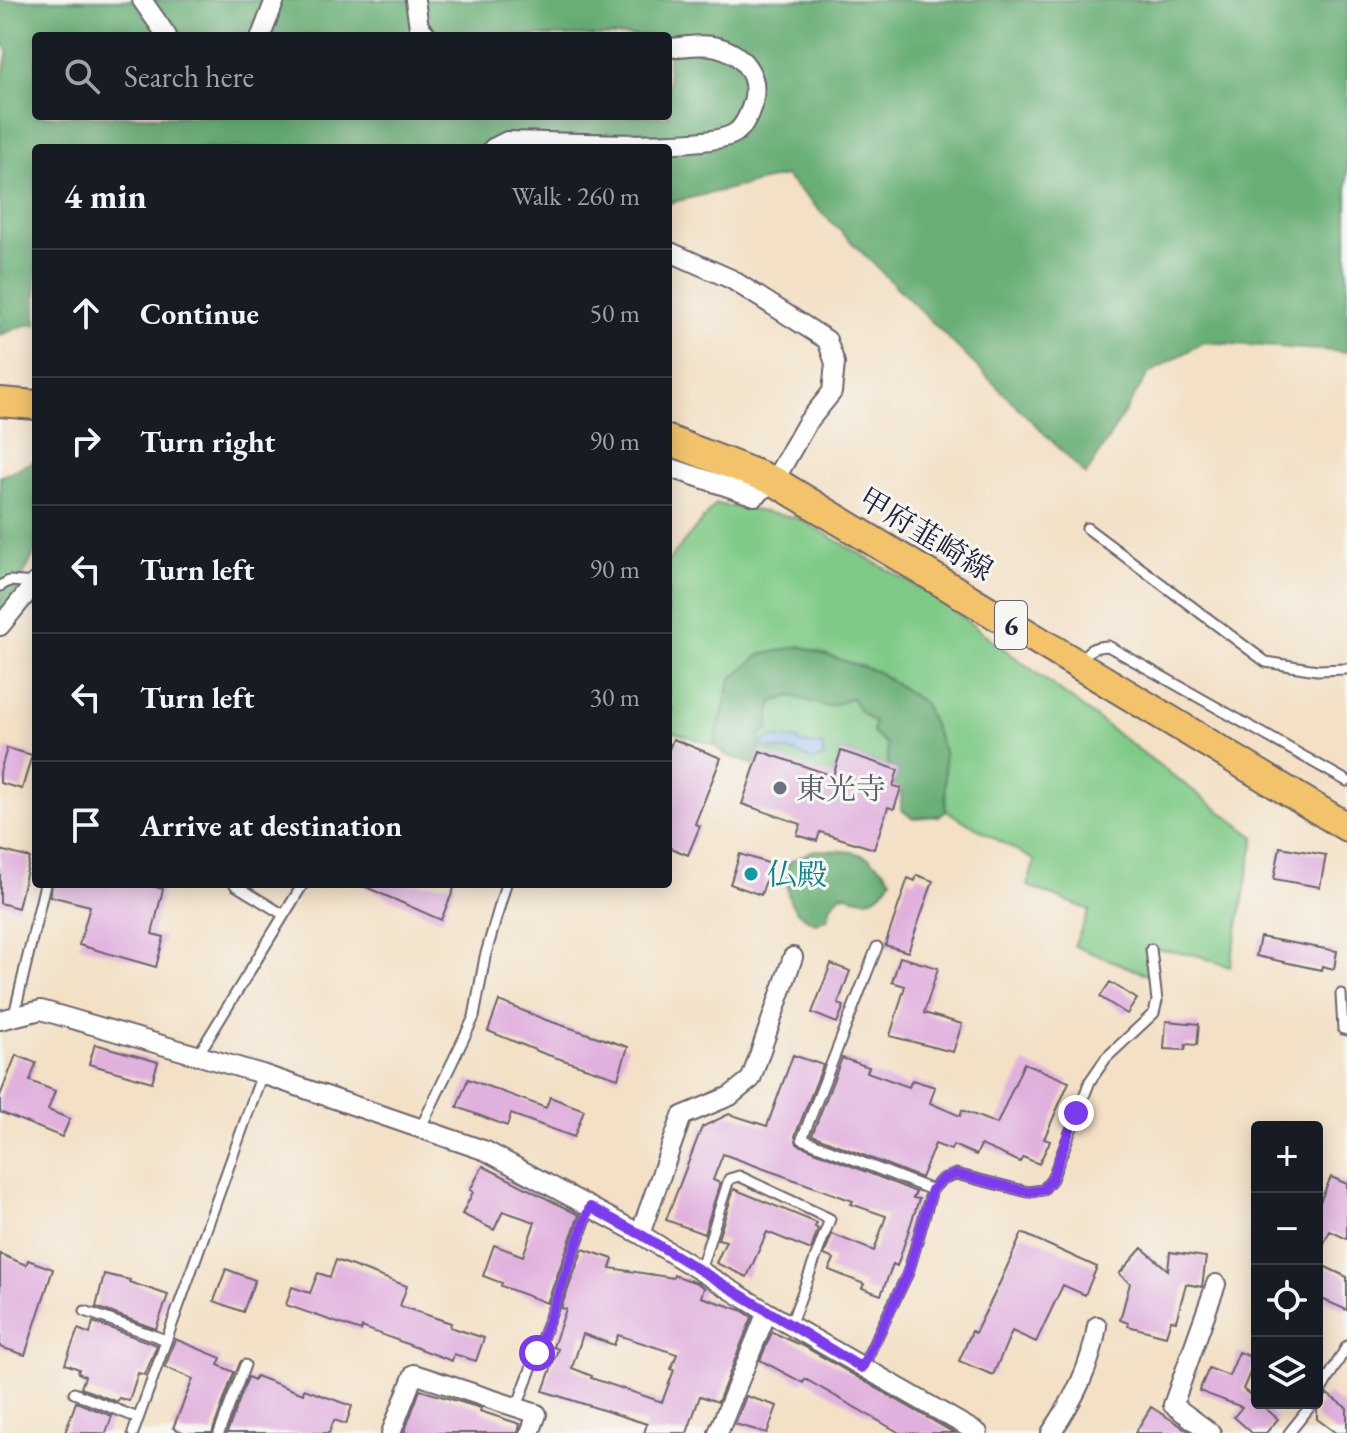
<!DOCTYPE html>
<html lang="en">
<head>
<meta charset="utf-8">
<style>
  :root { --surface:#171b24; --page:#242831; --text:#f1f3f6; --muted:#9ea1a6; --line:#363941 }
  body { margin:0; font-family:"EB Garamond","Noto Serif JP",serif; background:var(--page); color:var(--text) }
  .controls { position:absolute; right:24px; bottom:24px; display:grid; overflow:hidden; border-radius:8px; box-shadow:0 4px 20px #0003 }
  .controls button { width:72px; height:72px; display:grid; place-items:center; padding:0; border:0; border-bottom:2px solid var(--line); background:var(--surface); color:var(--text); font:40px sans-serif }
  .stop { position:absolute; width:24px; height:24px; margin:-18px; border:6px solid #7c3aed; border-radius:50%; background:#fff }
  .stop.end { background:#7c3aed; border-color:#fff; box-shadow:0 2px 8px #0008 }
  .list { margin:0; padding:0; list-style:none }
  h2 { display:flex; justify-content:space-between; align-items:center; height:104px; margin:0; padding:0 32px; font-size:34px }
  h2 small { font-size:26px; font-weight:400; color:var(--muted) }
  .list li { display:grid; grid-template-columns:52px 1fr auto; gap:24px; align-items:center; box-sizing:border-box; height:128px; padding:0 32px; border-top:2px solid var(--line) }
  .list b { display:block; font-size:30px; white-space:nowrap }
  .list em { font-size:26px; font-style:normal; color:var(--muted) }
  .icon { flex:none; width:44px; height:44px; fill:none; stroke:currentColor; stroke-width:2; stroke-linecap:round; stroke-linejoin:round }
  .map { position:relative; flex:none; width:1347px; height:1433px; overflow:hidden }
  .search { position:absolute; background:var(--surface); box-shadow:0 4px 20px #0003; left:32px; top:32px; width:640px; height:88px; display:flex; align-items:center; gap:20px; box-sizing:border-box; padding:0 28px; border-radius:8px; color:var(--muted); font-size:30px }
  .panel { position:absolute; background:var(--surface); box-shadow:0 4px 20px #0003; left:32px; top:144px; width:640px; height:744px; border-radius:8px }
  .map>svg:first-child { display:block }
</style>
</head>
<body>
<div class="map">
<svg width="1347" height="1433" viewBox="0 0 1347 1433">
  <rect width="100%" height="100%" fill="#f6f6f2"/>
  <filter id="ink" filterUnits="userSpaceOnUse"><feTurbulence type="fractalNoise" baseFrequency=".0125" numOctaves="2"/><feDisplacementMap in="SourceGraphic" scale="16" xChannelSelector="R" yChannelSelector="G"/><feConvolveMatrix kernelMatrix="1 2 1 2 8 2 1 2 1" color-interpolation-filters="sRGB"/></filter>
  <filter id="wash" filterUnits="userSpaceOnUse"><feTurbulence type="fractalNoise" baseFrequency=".006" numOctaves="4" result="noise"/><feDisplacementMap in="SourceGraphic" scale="32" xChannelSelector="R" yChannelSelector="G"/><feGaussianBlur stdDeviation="1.8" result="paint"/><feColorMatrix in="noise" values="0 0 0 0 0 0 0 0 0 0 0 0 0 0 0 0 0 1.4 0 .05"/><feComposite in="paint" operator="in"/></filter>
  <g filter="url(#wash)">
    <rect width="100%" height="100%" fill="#f3e0c5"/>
    <path fill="#80ca87" stroke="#517661" stroke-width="2" d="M716 504 798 518 935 597 1255 837 1230 967 1196 955 1152 949 1155 978 1074 946 1090 910 1027 886 1035 861 946 811 893 786 898 770 841 751 821 811 818 772 726 755 714 745 668 730 673 708 668 705V561Z"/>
    <path fill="#68ae74" stroke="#456858" stroke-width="2" fill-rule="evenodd" d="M0 0H1347V352L1204 342 1148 374 1086 475 785 176 668 203V148H36V325H25L0 335V87L8 50 0 40ZM36 36H668V116H36Z
      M36 460V550L0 622V477Z
      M800 646 878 672 924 703 944 751 946 811 939 816 912 818 901 809V789L893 786 898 770 888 766 887 745 873 733 874 722 861 712 852 698 828 707 792 696 772 702 768 729 760 735V751L755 765 726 755 714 745 731 679 760 655Z
      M814 850C849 851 869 848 891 879 876 905 867 900 841 894L831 905 828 918 816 923C786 911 785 893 788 863Z"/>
    <path fill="#83b8f1" stroke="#526d96" stroke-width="2" d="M782 738 798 740 799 744 822 745 824 757 812 761 797 753 764 747 761 743 767 739Z"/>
    <g id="blocks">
      <path fill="#e1b1de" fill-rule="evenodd" d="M673 739 721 758 695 824 700 826 688 855 668 847V751Z
        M7 748 32 755 22 789 0 783V772Z
        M760 751 833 776 841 751 898 770 893 786 901 788 894 809 888 807 874 849 820 832 817 841 797 835 801 824 742 804Z
        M1280 847 1326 855 1320 887 1274 879Z
        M0 850 30 858 18 908 0 903Z
        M740 854 771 864 761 895 730 884Z
        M917 875 933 881 908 952 885 945 908 878 915 881Z
        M52 884H144L163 889 152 934 164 937 156 967 79 945 90 906 50 896Z
        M359 884H456L441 920Z
        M1260 937 1337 951 1334 969 1322 966 1321 970 1256 956Z
        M900 957 938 968 924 1013 962 1024 953 1052 890 1036 905 986 892 982Z
        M831 964 850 971 838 1004 844 1006 837 1023 812 1013Z
        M1110 982 1137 999 1127 1014 1100 997Z
        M499 1001 546 1020 628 1047 618 1078 545 1054 488 1031Z
        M1166 1021 1199 1024 1197 1045 1186 1044 1185 1050 1164 1049Z
        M95 1044 158 1062 152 1082 89 1064Z
        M16 1055 36 1063 30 1081 55 1091 48 1110 70 1119 62 1137 0 1112V1096Z
        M793 1055 823 1065 795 1136 797 1144 916 1192 913 1198 919 1199 897 1266 893 1264 881 1295 862 1288 864 1284 829 1270 834 1259 824 1255 832 1234 874 1251 886 1216 851 1204 853 1201 723 1154 713 1180 720 1183 704 1234 666 1220 702 1127 729 1114 767 1126Z
        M842 1058 869 1067 867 1072 909 1087 912 1080 935 1087 930 1103 960 1116 962 1110 997 1124 1024 1063 1069 1082 1044 1139 1050 1141 1039 1164 1023 1157 1020 1162 981 1145 976 1155 953 1145 951 1150 935 1144 921 1178 812 1135Z
        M468 1079 546 1108 550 1097 584 1110 574 1137 511 1114 507 1126 457 1107Z
        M483 1166 579 1215 547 1303 501 1286 502 1283 483 1276 494 1245 523 1256 535 1222 503 1211 494 1230 462 1214 473 1192 470 1190Z
        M1331 1177 1347 1184V1239L1330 1231 1317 1257V1208Z
        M734 1189 817 1223 815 1227 818 1229 811 1250 767 1232 747 1277 716 1263 726 1241 718 1239Z
        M1022 1233 1097 1267 1085 1295 1063 1285 1036 1342 1012 1331 993 1375 959 1361 972 1331 975 1333 997 1289Z
        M1142 1248 1168 1270 1170 1252 1206 1257 1202 1287 1186 1284 1176 1321 1171 1320 1166 1336 1128 1326V1323L1120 1320 1130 1283 1119 1274Z
        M583 1249 613 1259 610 1268 673 1278 674 1275 697 1283 704 1288 701 1297 741 1310 752 1317 718 1402 700 1396 687 1433H644L647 1424 543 1391 558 1349 553 1347 566 1309 561 1308ZM583 1334 614 1345 618 1335 677 1354 671 1369 674 1370 662 1402 591 1378 592 1376 572 1368Z
        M0 1254 26 1265 28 1260 53 1269 25 1355 0 1347Z
        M336 1260 407 1286 400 1306 451 1323 450 1327 484 1338 476 1361 454 1354 452 1361 362 1327 361 1331 286 1305 292 1287 310 1293 318 1273 330 1277Z
        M1317 1263 1347 1277V1310L1317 1297Z
        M226 1269 255 1280 243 1312 214 1301Z
        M104 1274 130 1280 129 1282 168 1295 156 1329 96 1307Z
        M93 1322 157 1345 145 1375 138 1373 129 1401 119 1398 117 1402 81 1388 85 1376 78 1373 79 1369 65 1364 78 1329 90 1334Z
        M772 1332 805 1347 954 1433H900L805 1379 803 1383 760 1360Z
        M175 1339 221 1358 218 1365 234 1372 212 1433H185L173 1428 193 1379 165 1367Z
        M1239 1352 1256 1359 1243 1389 1278 1419 1266 1433H1252L1234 1417 1242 1407 1199 1391 1209 1368 1229 1376Z
        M256 1376 303 1394 304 1389 352 1406 346 1424 334 1420 329 1433H227L248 1377 254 1380Z
        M420 1390 481 1408 480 1411 520 1424 518 1433H404Z
        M1327 1394 1347 1408V1433H1336L1317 1419V1410Z
        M746 1396 777 1406 767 1433 735 1424Z
        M76 1402 112 1416 106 1433H65Z
        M1151 1407 1178 1424 1191 1433H1135Z"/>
    </g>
  </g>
  <g filter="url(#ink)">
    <use href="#blocks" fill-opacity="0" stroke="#6b646b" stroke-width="2"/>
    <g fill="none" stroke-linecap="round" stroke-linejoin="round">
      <g stroke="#6b646b" stroke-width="13">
        <path id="service" d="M1087 528 1266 662 1317 670 1347 669
          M0 586 9 581 36 583
          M1080 663C1088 649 1092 647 1108 646L1347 781
          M235 885 284 915
          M877 947 802 1139 932 1190
          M1341 994 1343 1029 1347 1030
          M14 1015 45 884
          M198 1055 303 884
          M421 1127 474 1017 485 957 506 884
          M700 1271 729 1179 739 1176 830 1219 790 1326
          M85 1311 166 1340
          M862 1368 908 1273 932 1190 942 1179 956 1174 1028 1192 1043 1190 1052 1179 1090 1081 1106 1058 1154 1013 1157 1001 1151 949
          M74 1393 138 1418
          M1317 1397 1347 1346
          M517 1407 590 1207
          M133 1433 262 1074
          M219 1433 245 1365
          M1289 1433 1313 1403"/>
      </g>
      <g stroke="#6b646b" stroke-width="22">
        <path id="minor" d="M142 0 167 36
          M415 0 419 27 428 36
          M261 36 275 0
          M493 148 507 141C548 141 709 151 735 133 744 127 750 112 753 102 760 75 742 53 717 47 703 43 683 47 668 48
          M668 251 731 279 827 340 835 363 832 392 807 423 774 481 755 496 668 467
          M0 626 36 582
          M0 1020 41 1010 262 1074 486 1151 640 1234 767 1312 978 1433
          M640 1234 682 1116 730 1096 751 1079 793 957
          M391 1433 414 1374 537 1414 530 1433
          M718 1433 767 1312
          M1051 1433C1074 1399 1091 1367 1097 1326
          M1211 1433 1173 1405 1216 1284"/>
      </g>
      <g stroke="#6b646b" stroke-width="32">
        <path id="primary" d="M0 402 36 405
          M668 440 774 481 1347 827"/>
      </g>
      <use href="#service" stroke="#fff" stroke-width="9"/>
      <use href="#minor" stroke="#fff" stroke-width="18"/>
      <use href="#primary" stroke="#f2c36a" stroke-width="28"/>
    </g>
  </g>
  <g fill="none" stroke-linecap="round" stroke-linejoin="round" filter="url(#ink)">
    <path stroke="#7c3aed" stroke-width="10" d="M537 1353 590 1207 640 1234 862 1368 908 1273 932 1190 942 1179 956 1174 1028 1192 1043 1190 1052 1179 1076 1113"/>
  </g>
  <circle fill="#6b7280" stroke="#f6f6f2" stroke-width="3" cx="780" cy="788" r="8"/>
  <circle fill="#0f9aa8" stroke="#f6f6f2" stroke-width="3" cx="751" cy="874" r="8"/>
  <g text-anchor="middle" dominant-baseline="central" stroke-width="6" stroke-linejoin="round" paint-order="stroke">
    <rect fill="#f6f6f2" stroke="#626272" stroke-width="2" x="995" y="601" width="32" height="48" rx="6"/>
    <g font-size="28" font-weight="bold" fill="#22223b">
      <text x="1011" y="625">6</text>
    </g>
    <g font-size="30" fill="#22223b" stroke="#f6f6f2">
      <text transform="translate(926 534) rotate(31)">甲府韮崎線</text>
    </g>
    <g font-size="30" fill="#5b616d" stroke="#f6f6f2" text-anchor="start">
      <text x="796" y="788">東光寺</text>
    </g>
    <g font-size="30" fill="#0d838f" stroke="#f6f6f2" text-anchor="start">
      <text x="767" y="874">仏殿</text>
    </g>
  </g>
</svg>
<div class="controls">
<button>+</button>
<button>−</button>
<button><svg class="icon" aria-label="locate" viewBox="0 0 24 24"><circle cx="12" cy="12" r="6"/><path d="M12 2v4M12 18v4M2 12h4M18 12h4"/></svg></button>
<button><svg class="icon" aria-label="layers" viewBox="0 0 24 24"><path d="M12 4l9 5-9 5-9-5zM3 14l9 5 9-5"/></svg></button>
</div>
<div class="stop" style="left:537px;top:1353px"></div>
<div class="stop end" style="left:1076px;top:1113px"></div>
<div class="search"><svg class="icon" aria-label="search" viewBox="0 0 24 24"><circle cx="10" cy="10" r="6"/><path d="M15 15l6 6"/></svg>Search here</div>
<section class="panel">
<h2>4 min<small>Walk · 260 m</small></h2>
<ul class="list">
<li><svg class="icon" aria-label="ahead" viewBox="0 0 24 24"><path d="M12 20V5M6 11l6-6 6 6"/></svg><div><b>Continue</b></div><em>50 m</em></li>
<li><svg class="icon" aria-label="right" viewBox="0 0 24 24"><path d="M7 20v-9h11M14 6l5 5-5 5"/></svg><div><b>Turn right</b></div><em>90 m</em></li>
<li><svg class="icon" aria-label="left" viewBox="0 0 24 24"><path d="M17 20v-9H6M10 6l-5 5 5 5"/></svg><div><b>Turn left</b></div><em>90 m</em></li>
<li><svg class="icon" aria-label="left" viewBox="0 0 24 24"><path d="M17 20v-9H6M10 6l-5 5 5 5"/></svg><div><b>Turn left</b></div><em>30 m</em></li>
<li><svg class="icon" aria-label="arrive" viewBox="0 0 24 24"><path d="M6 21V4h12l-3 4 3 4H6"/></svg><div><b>Arrive at destination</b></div></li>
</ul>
</section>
</div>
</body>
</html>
